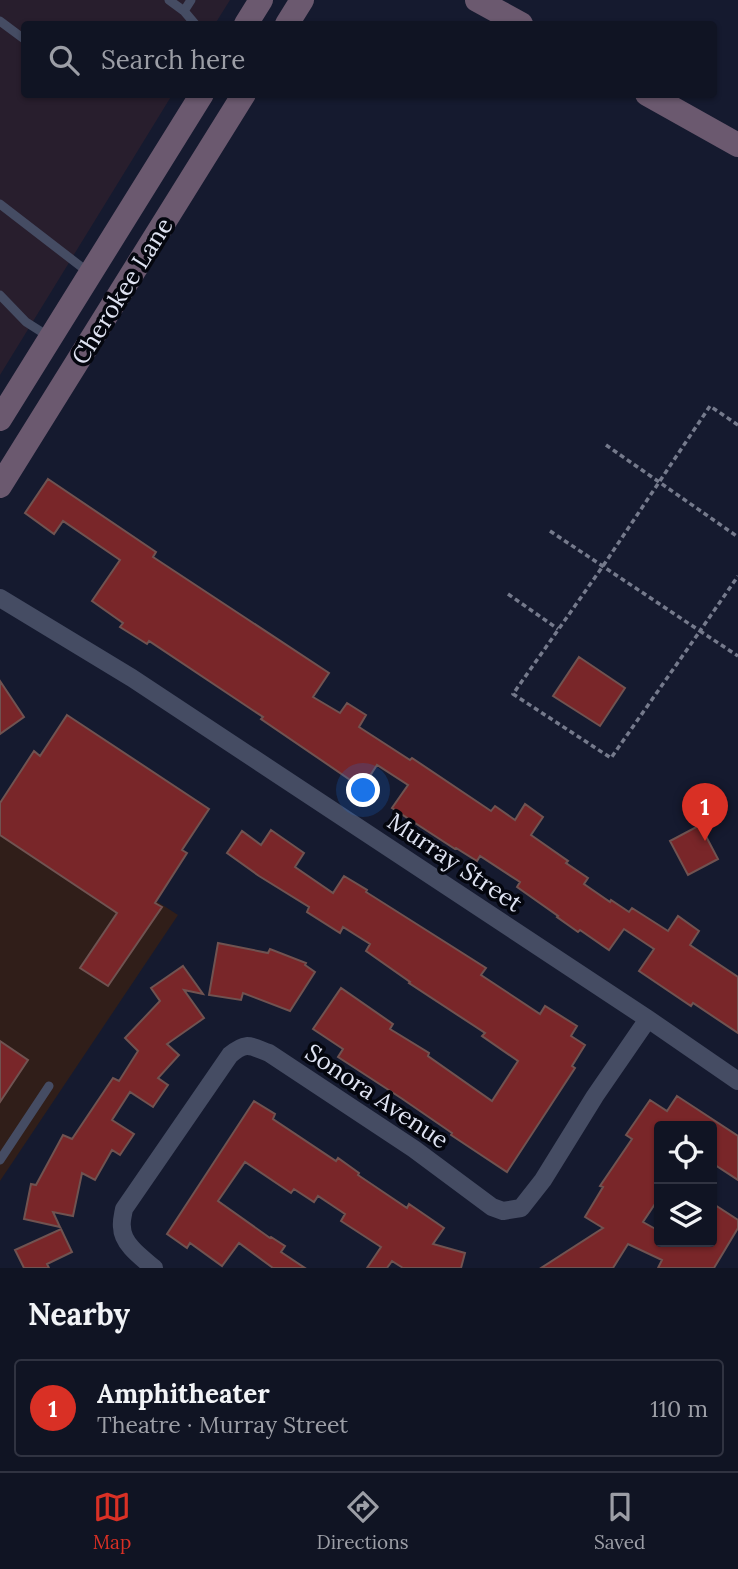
<!DOCTYPE html>
<html lang="en">
<head>
<meta charset="utf-8">
<style>
  :root { --surface:#101423; --page:#1e2130; --text:#f1f3f6; --muted:#9c9ea6; --line:#303341; --accent:#d93025 }
  body { margin:0; font-family:Lora,serif; background:var(--page); color:var(--text) }
  .controls { position:absolute; right:21px; bottom:21px; display:grid; overflow:hidden; border-radius:7px; box-shadow:0 2px 5px #0004 }
  .controls button { width:63px; height:63px; display:grid; place-items:center; padding:0; border:0; border-bottom:2px solid var(--line); background:var(--surface); color:var(--text); font:35px sans-serif }
  .you { position:absolute; left:364px; top:791px; width:24px; height:24px; margin:-18px; border:5px solid #fff; border-radius:50%; background:#1a73e8; box-shadow:0 0 0 10px #1a73e833 }
  .badge { display:grid; place-items:center; width:46px; height:46px; border-radius:50%; background:var(--accent); color:#fff; font-size:23px; font-weight:700 }
  .pin { position:absolute; translate:-50% -58px; filter:drop-shadow(0 2px 4px #0008) }
  .pin::after { content:''; position:absolute; top:37px; width:24px; height:21px; background:inherit; clip-path:polygon(0 0,100% 0,50% 100%) }
  .list { margin:0; padding:0; list-style:none }
  h2 { display:flex; justify-content:space-between; align-items:center; height:91px; margin:0; padding:0 28px; font-size:30px }
  h2 small { font-size:23px; font-weight:400; color:var(--muted) }
  .list li { display:grid; grid-template-columns:46px 1fr auto; gap:21px; align-items:center; box-sizing:border-box; height:98px; margin:0 14px 14px; padding:0 14px; border:2px solid var(--line); border-radius:7px }
  .list b { display:block; font-size:26px; white-space:nowrap }
  .list p { margin:0; font-size:23px; white-space:nowrap; color:var(--muted) }
  .list em { font-size:23px; font-style:normal; color:var(--muted) }
  .icon { flex:none; width:38px; height:38px; fill:none; stroke:currentColor; stroke-width:2; stroke-linecap:round; stroke-linejoin:round }
  .map { position:relative; flex:none; width:738px; height:1268px; overflow:hidden }
  .search { position:absolute; background:var(--surface); box-shadow:0 2px 5px #0004; left:21px; right:21px; top:21px; height:77px; display:flex; align-items:center; gap:18px; box-sizing:border-box; padding:0 24px; border-radius:7px; color:var(--muted); font-size:26px }
  .sheet { height:203px; background:var(--surface) }
  nav { display:flex; justify-content:space-around; align-items:center; box-sizing:border-box; height:98px; border-top:2px solid var(--line); background:var(--surface); font-size:19px; color:var(--muted) }
  nav a { display:grid; justify-items:center; gap:4px }
  nav .on { color:var(--accent) }
  .map>svg:first-child { display:block }
</style>
</head>
<body>
<div class="map">
<svg width="738" height="1268" viewBox="0 0 738 1268">
  <rect width="100%" height="100%" fill="#151a2f"/>
  <path fill="#301e19" d="M0 800 178 915 0 1181Z"/>
  <path fill="#281e2d" d="M0 0H230L215 24H24V94L172 95 0 375Z"/>
  <path fill="#792629" stroke="#705351" stroke-width="2" d="M48 479 156 552 153 557 329 673 313 697 340 713 347 703 366 715 359 727 410 760 412 758 491 811 495 806 515 820 525 804 543 817 531 835 568 861 566 863 588 878 584 884 610 902 611 900 629 912 632 908 668 931 678 916 699 931 690 945 738 977V1033L693 1003 691 1006 639 971 654 949 624 929 609 950 580 930 578 932 557 917 558 916 517 887 520 882 480 856 477 861 456 848 455 849 392 808 408 785 377 765 362 788 261 719 263 717 149 641 147 644 120 627 123 623 92 601 120 560 63 521 54 534 25 513Z
    M579 657 625 688 600 726 553 696Z
    M0 681 24 717 0 734Z
    M67 715 209 809 182 850 187 853 155 903 162 907 108 986 80 968 117 913 0 835V803L34 751 40 756Z
    M700 825 718 859 688 875 670 841Z
    M271 830 304 853 295 867 333 893 344 876 367 890 366 892 486 968 481 975 540 1014 545 1006 577 1026 571 1036 585 1045 572 1066 575 1068 507 1172 451 1135 452 1133 401 1098 338 1057 343 1049 313 1029 341 988 393 1024 390 1029 429 1053 428 1056 492 1101 518 1061 482 1036 485 1033 409 983 410 982 366 951 370 944 343 927 340 933 307 912 309 907 259 876 227 853 242 831 261 845Z
    M218 943 268 953 270 949 306 963 305 965 315 972 290 1011 243 993 241 1000 209 995Z
    M183 966 203 994 184 990 204 1018 167 1044 179 1055 158 1078 168 1085 153 1107 130 1092 112 1120 134 1134 120 1155 112 1150 95 1180 82 1173 73 1216 53 1212 60 1227 24 1219 31 1184 36 1185 63 1135 72 1139 113 1078 119 1081 138 1051 125 1038 160 1001 151 988Z
    M0 1041 28 1060 0 1102Z
    M677 1096 738 1136V1180L712 1163V1126H659V1198L643 1222 659 1231V1242H712V1203L738 1220V1228L714 1268H658L662 1260 628 1244 613 1268H541L603 1228 585 1217 603 1187 600 1186 632 1139 626 1135 650 1100 667 1111Z
    M254 1101 275 1114 273 1119 336 1161 338 1158 359 1173 358 1175 407 1208 409 1204 444 1228 433 1244 465 1253 461 1268H403L392 1261 387 1268H367L381 1247 341 1221 345 1214 318 1196 314 1202 294 1189 291 1193 245 1162 218 1201 270 1238 271 1237 285 1246 281 1252 305 1268H273L239 1243 222 1266 190 1243 187 1248 167 1234Z
    M61 1229 72 1252 47 1264 49 1268H24L15 1250Z"/>
  <g fill="none" stroke-linecap="round" stroke-linejoin="round">
    <path stroke="#757a8c" stroke-width="3.5" stroke-dasharray="5 3.5" stroke-linecap="butt" d="M738 425 710 406 603 566 513 694 611 758 700 631 738 656
      M606 445 738 537
      M550 531 700 631 738 576
      M508 594 558 629"/>
    <path stroke="#454c63" stroke-width="9" d="M169 0 184 11 191 0
      M184 11 195 24
      M0 21 24 39
      M0 204 88 272
      M0 295 26 322 48 336
      M0 1160 49 1086"/>
    <path stroke="#454c63" stroke-width="18" d="M0 598 132 678 648 1019 738 1081
      M154 1268C142 1258 122 1244 122 1227 121 1222 123 1215 124 1209L230 1055C247 1041 250 1046 269 1053L414 1149 492 1207 503 1211 521 1208 543 1180 595 1096 648 1019"/>
    <path stroke="#6b596f" stroke-width="24" d="M477 0 521 24
      M246 24 261 0
      M287 24 302 0
      M647 94 738 145
      M0 419 202 94
      M0 486 244 94"/>
  </g>
  <g text-anchor="middle" dominant-baseline="central" stroke-width="7" stroke-linejoin="round" paint-order="stroke">
    <g font-size="24" fill="#dfe3f2" stroke="#04060e">
      <text transform="translate(122 291) rotate(-58)">Cherokee Lane</text>
      <text transform="translate(455 862) rotate(34)">Murray Street</text>
      <text transform="translate(377 1096) rotate(34)">Sonora Avenue</text>
    </g>
  </g>
</svg>
<div class="controls">
<button><svg class="icon" aria-label="locate" viewBox="0 0 24 24"><circle cx="12" cy="12" r="6"/><path d="M12 2v4M12 18v4M2 12h4M18 12h4"/></svg></button>
<button><svg class="icon" aria-label="layers" viewBox="0 0 24 24"><path d="M12 4l9 5-9 5-9-5zM3 14l9 5 9-5"/></svg></button>
</div>
<div class="you"></div>
<div class="pin badge" style="left:705px;top:841px">1</div>
<div class="search"><svg class="icon" aria-label="search" viewBox="0 0 24 24"><circle cx="10" cy="10" r="6"/><path d="M15 15l6 6"/></svg>Search here</div>
</div>
<section class="sheet">
<h2>Nearby<small></small></h2>
<ul class="list">
<li><span class="badge">1</span><div><b>Amphitheater</b><p>Theatre · Murray Street</p></div><em>110 m</em></li>
</ul>
</section>
<nav>
<a class="on"><svg class="icon" aria-label="map" viewBox="0 0 24 24"><path d="M3 6l6-2 6 2 6-2v14l-6 2-6-2-6 2zM9 4v14M15 6v14"/></svg>Map</a>
<a><svg class="icon" aria-label="directions" viewBox="0 0 24 24"><path d="M12 3l9 9-9 9-9-9zM9 14v-3h6M13 9l2 2-2 2"/></svg>Directions</a>
<a><svg class="icon" aria-label="saved" viewBox="0 0 24 24"><path d="M7 4h10v16l-5-4-5 4z"/></svg>Saved</a>
</nav>
</body>
</html>
